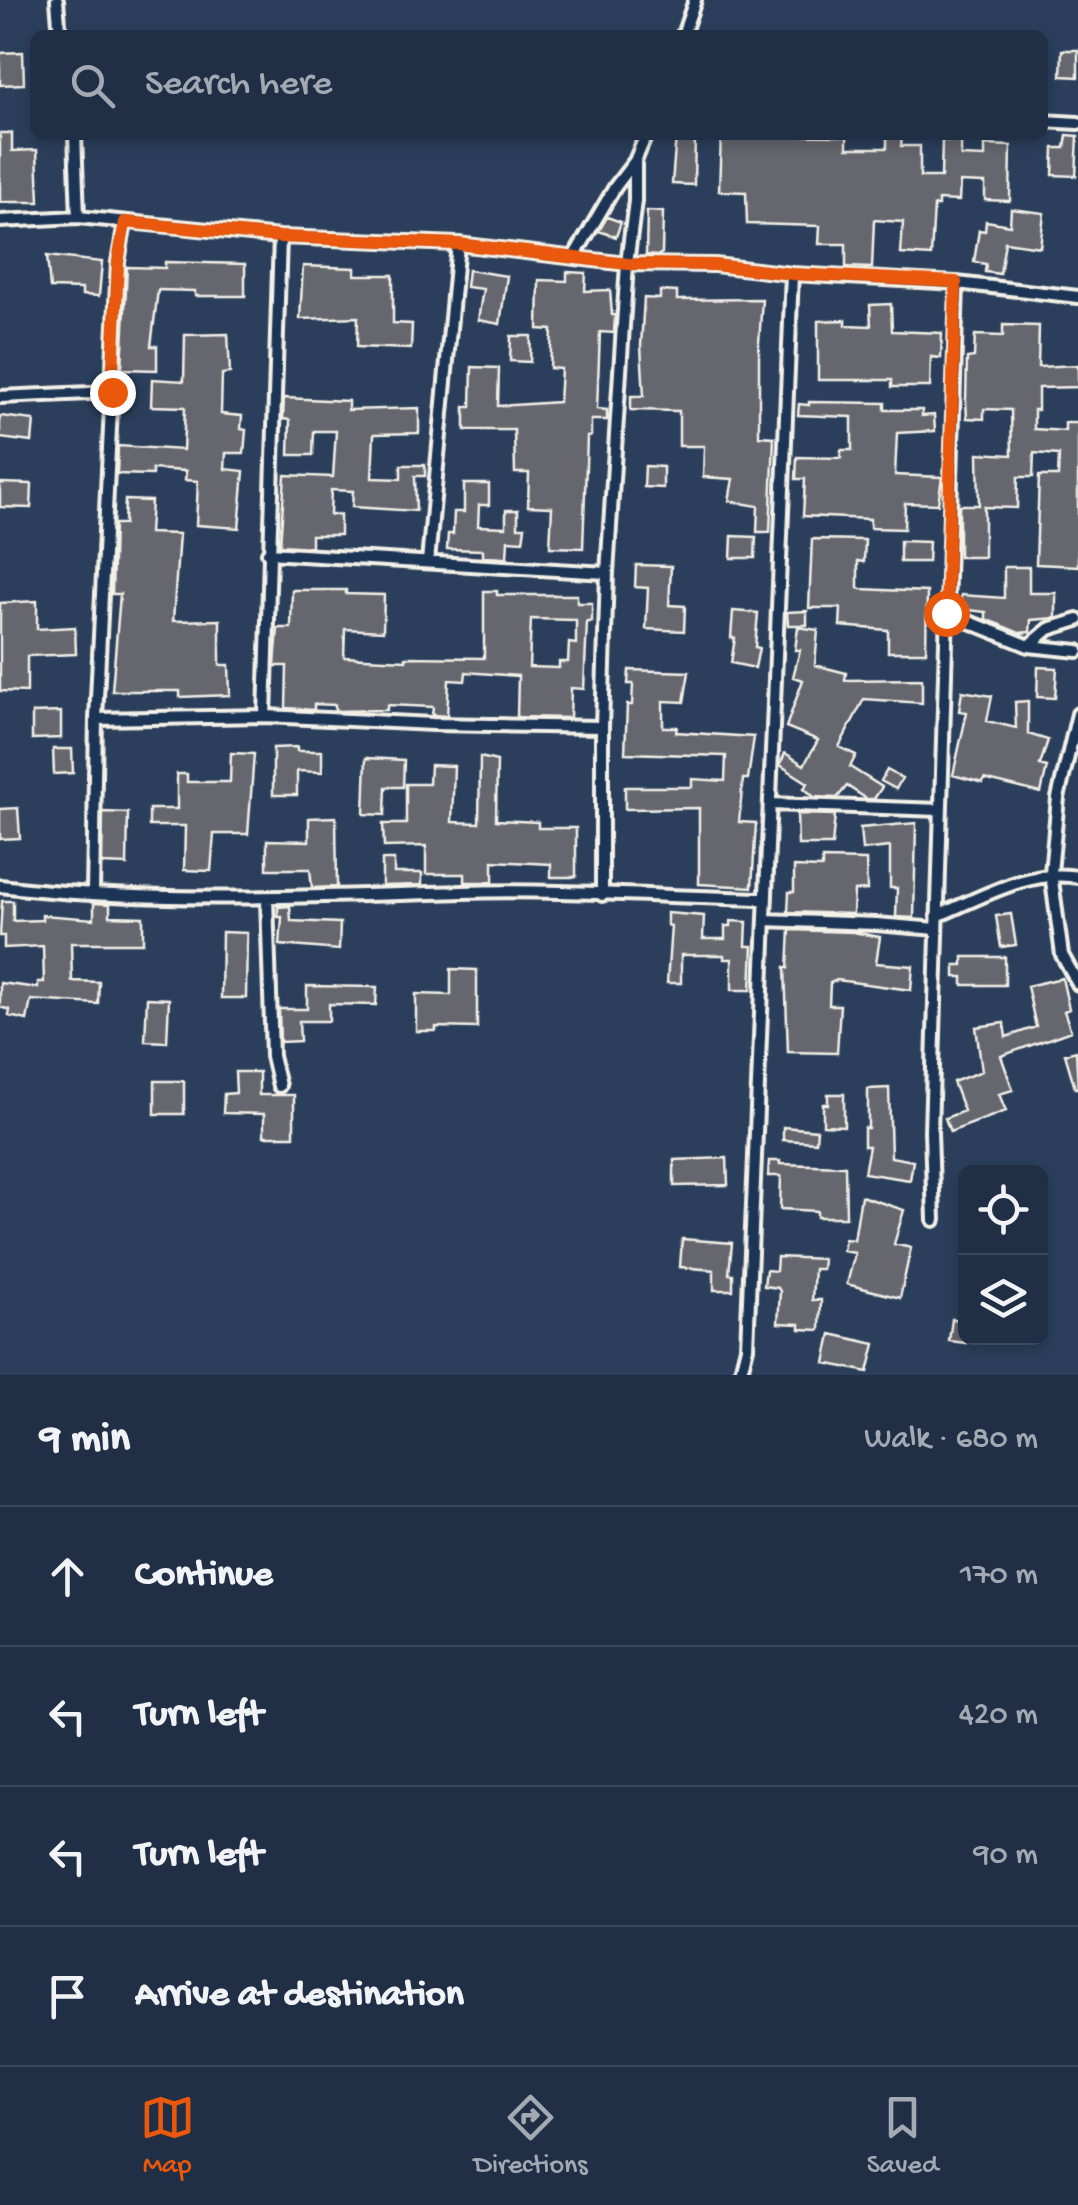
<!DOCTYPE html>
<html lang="en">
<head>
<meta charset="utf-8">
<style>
  :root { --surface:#202f45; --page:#28374c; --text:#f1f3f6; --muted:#a2a9b3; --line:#3d4a5e; --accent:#ea580c }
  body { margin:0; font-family:"Gochi Hand",sans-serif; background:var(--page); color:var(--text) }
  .controls { position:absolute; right:30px; bottom:30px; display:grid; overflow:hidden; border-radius:15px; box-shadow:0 5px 15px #0003 }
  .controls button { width:90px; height:90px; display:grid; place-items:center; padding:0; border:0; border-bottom:2px solid var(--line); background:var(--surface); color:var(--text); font:50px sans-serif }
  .stop { position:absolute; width:30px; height:30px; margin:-22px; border:8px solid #ea580c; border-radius:50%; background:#fff }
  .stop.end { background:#ea580c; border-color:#fff; box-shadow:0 2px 10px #0008 }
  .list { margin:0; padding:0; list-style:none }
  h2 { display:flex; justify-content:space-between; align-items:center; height:130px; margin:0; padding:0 40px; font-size:42px }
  h2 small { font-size:32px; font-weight:400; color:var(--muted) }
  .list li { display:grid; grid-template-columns:65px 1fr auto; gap:30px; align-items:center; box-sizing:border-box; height:140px; padding:0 40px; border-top:2px solid var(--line) }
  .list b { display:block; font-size:38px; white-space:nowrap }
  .list em { font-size:32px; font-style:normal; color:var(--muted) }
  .icon { flex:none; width:55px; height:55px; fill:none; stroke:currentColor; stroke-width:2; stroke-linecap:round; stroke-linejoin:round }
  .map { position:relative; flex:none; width:1078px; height:1375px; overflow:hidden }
  .search { position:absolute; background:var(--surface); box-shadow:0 5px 15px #0003; left:30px; right:30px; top:30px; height:110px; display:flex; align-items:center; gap:25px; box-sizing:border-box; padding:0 35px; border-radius:15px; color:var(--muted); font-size:38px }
  .sheet { height:690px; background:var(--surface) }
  nav { display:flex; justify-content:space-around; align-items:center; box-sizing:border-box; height:140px; border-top:2px solid var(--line); background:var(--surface); font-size:28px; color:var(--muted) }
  nav a { display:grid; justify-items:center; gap:5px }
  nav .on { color:var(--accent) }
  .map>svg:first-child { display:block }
</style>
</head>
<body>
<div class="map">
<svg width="1078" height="1375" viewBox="0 0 1078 1375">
  <rect width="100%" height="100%" fill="#2b3f5c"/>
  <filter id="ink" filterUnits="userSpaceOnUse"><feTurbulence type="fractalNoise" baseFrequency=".01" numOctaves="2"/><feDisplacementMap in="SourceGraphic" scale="20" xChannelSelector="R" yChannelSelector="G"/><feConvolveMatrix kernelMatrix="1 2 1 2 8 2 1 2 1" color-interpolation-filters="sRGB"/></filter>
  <g filter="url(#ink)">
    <path fill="#65666e" stroke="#f4f1e8" stroke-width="2.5" fill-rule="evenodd" d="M1062 50H1078V77L1061 76Z
      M23 52 24 84 0 85V53Z
      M0 133H12V151L37 150 39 202H0Z
      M676 135H695L694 185 672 184Z
      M721 135 847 136V148H887V135H902L901 146H920V177H941L942 140 961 141V156L985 157V145L1011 146 1010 201 985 200V183L960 182 959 201 938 200V206H934L931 256 901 254 903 222 874 220 872 268 846 267V244H819L820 226 747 224 746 192 719 191Z
      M1067 135 1078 136 1076 176 1053 175 1054 148H1065Z
      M1011 209 1044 213 1040 247 1005 242 1000 274 985 272 986 264 974 262 979 230 985 231 986 221 1010 225Z
      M647 211 663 212 662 253 657 256 646 255Z
      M607 217 621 222 616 237 599 231Z
      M47 256 102 262 99 296 82 295V289L50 288Z
      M165 262 245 264V296H195V291L158 290 151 346H157V370L122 369 127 267 165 268Z
      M303 266 355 268V275H393V323L412 324 411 349 357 347 358 317 300 319Z
      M468 270 507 276 500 324 478 320 483 289 466 287Z
      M567 272 586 273 585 291 610 290 612 315H615L614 333 600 332 597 409 607 410V420H591V436L587 437 583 548 550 547 552 507 528 506 529 473H515L514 430H465V407H471L472 367 499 368 498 406 559 402 561 369 550 368 552 330 538 329 539 280 567 281Z
      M660 291 677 292V300L762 299 759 343V436L774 437 770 532H757L758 506 729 501 733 479 703 477 704 446H679V411L631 410V396H644L641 346 644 298 660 299Z
      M891 304 892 331 942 333 941 358 931 357 930 387H892V380H818V321L846 320V325L871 326 870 305Z
      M1003 325 1039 326 1038 367 1078 365V387L1038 388V410H1034V429L1065 431V423H1078V566L1036 564 1039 476H1058L1059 455 1034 453 1033 477H1018L1017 508 984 507V557H959V505H979L978 453 1012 455 1011 410 984 409V419L967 418 966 400 967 358 974 357 975 335 1003 336Z
      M228 334 230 373 222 374 221 414 242 416 241 429 246 430 244 453H226L225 469 244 471 239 528 196 525 198 481 185 480 186 471 152 469V475L117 474 118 446 183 450 185 407 151 406 152 379 184 381 185 335Z
      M511 336H531L530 362 510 361Z
      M284 398 348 401V410L419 408V433L374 434 372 478 401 479V465H425V476H415L416 511 352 507 353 491 331 490 330 515H340V535H311V547L280 545 285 475 333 477 336 431H314L313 455H289L290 420 283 419Z
      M809 402 885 403V410H922V416L934 415 935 431 897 433 895 475 942 477 938 504 905 503 904 529 870 528V519L803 516 805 479H796L797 457 841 458V450H852V417L798 415 799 404 809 405Z
      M0 416 34 420 32 442 0 438Z
      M645 466 663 467V488L644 487Z
      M0 483 32 484 31 508 0 507Z
      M464 484H489V505H479L478 526 506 527V510H518V527H525L523 541 508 540 507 558 483 557V550L447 549 448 534H453L454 512H464Z
      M125 500 151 501 149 533 179 534 173 621 220 620V665H229L230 695 180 697V691H112L120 594H112L114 524H124Z
      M732 536 756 537 755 558H731Z
      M812 539 865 540 864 562 858 561V588L861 589 927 592 926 652H888V630L840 626 841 608H809Z
      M900 541 929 542 928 562H900Z
      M636 565 671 566 669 605 685 606 684 631 646 629 648 588 635 587Z
      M1004 567H1029V593H1056V618L1031 620 1030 632 1019 633 986 619V612L960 609 961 595 1004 598Z
      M292 590H346V594L384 595 383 631 345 629 344 657 406 660V657L484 658V591H497V595H577V603H592V622H587L584 689 571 688 570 718 517 717 518 676 466 672 465 681 449 680 447 716 432 715 433 707 387 705V710L335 711V705L314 704V710L286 708 287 666H275L276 652 278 628H291ZM531 619 576 620V644L569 643 568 662H559V668L529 667Z
      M37 601V629L75 627 76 654 27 656V692L0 691V603Z
      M733 611 758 613 755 647 759 648 755 668 731 663 735 638H731Z
      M807 611V625H788L787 612Z
      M798 627 818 630 815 665 846 673 845 680 922 679V703L864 699 839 747 856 755 850 767 882 787 874 799H867L847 786 837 798 814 797 804 788 808 783 780 765 785 753 804 765 818 740 786 727 803 680 793 677 800 650H795Z
      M1038 667 1057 668 1055 698 1037 697Z
      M629 670 689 672 684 702 663 701V727H677L676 732 754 737 748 779H743L739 822 756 823 752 887 699 884V808L625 809V787H692V779L725 781 726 756 625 753 627 705H632L633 684H628Z
      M962 691 992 696 987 721 1016 728 1015 702 1028 701V734L1048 740 1040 765 1047 767 1041 793 984 779 983 783 953 775 967 712 959 711Z
      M61 712V738L32 739V713Z
      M297 747V751H322V772L297 771V795H273V748Z
      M53 749H72L73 773 54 774Z
      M231 753 254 754 248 834H214L211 871 184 870 185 826H149V809H177V774H187V782H230Z
      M480 757 497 761 496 820 538 822V828H576V877H551V864L493 861V882H465V874H426V846L384 847 383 824H406V784H429L430 765 454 766 452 822 479 823Z
      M366 758 404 760 403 787H386L385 815 364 814Z
      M887 770 902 778 896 789 881 781Z
      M18 808 20 838 0 839V809Z
      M103 812 128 813 127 865 102 864Z
      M797 814 835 815 832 845H798Z
      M336 817 337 887 312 888 310 869H267V840L309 841V818Z
      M916 823 914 918 896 917 897 888H890V847L862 850 860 828Z
      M822 859 866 860 867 890 854 891 853 914 788 912 789 892H794V867L822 868Z
      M382 860H394V873H422V885L382 886Z
      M2 901H13V921L42 920V915L94 919V903L110 904V916L143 917V943H71L72 981 99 982 98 1004 31 1000 27 1020 9 1016 10 1010 0 1007V983L38 988V982H44L43 946 4 948V936H0Z
      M290 906 291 921 340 923 339 950 280 945 282 917H278V907Z
      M667 913 704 916 703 939H725V926H731V921L747 922 746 946H753L751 990H732V959H724V955H681V983H667L671 926 667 925Z
      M1011 914 1016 945 1001 947 996 916Z
      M790 930 853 932 880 937 876 963 913 966 911 990 837 980 830 983 829 1005H840L837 1053 788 1052 785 967 788 968Z
      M222 932 247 933 246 998H221Z
      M963 957H1005V985H963V977H955V965H963Z
      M451 969 477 970V1028L436 1027V1031H416V994L451 995Z
      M1062 978 1069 1009 1064 1011 1071 1031 1001 1056 1013 1090 999 1094 1006 1111 950 1132 945 1118 964 1111 953 1082 982 1071 976 1027 1004 1023 1006 1037 1036 1027 1027 986Z
      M307 986 377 987 376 1005 329 1004V1021H299L300 1041 280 1042 279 1009H307Z
      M147 998 169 999 167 1042 145 1041Z
      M1076 1051 1078 1088H1075L1065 1054Z
      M235 1072H259V1095H294V1136H264V1114L223 1113 224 1094 236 1093Z
      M155 1081H184V1114H155Z
      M889 1088 891 1157 913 1161 910 1180 864 1173 869 1146H864V1128H868V1089Z
      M828 1094H844V1126L823 1125V1104H828Z
      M783 1127 817 1130 816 1142 783 1140Z
      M727 1158 728 1185 674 1186V1160Z
      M769 1161H780V1164L845 1166 846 1217H817V1211L780 1209 781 1176H768Z
      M861 1196 904 1210 894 1244 911 1248 900 1298 847 1284 855 1253 843 1251 845 1239 854 1240Z
      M682 1239 732 1243 729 1274H733V1290H714V1270L680 1267Z
      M777 1257 823 1259 822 1269H814L812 1300H821L820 1330 800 1329V1324L778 1323 780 1291 778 1288 764 1286 766 1270 776 1271Z
      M952 1319 966 1320V1343L949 1341Z
      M831 1334 875 1344 868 1372 825 1363Z"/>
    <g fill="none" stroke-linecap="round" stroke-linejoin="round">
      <g stroke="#f4f1e8" stroke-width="18">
        <path id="minor" d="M57 0 60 35
          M683 35 695 0
          M1043 121 1078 123
          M75 135 78 217
          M0 221 78 217 280 237 458 244 627 264 715 265 792 274 957 283 1078 297
          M575 255 615 187 635 161 646 135
          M0 397 112 392
          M268 553 607 573
          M428 562 458 244
          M947 613 1029 646 1078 651
          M1029 646 1049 629 1078 620
          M1078 714 1058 798 1051 873 1062 955 1078 984
          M265 716 280 237
          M96 719 265 716 433 724 602 727
          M770 804 941 810
          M0 886C153 904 309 897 462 892 563 889 665 897 766 899
          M93 893 96 719 118 262 125 223
          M602 895V727L607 573 627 264 635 201V161
          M267 898 272 1056 279 1086
          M937 916C981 898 1030 868 1078 877
          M765 920 876 924 937 929
          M934 1220 931 1132 957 283
          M740 1375 747 1347 792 274"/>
      </g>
      <use href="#minor" stroke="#1d3557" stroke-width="10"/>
    </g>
  </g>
  <g fill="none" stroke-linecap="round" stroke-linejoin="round" filter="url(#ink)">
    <path stroke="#ea580c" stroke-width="12" d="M112 392 118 262 125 222 280 237 458 244 628 264 714 265 792 274 956 282 946 613"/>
  </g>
</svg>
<div class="controls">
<button><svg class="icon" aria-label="locate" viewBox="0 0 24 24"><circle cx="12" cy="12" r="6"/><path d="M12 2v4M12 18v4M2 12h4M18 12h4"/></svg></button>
<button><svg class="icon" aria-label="layers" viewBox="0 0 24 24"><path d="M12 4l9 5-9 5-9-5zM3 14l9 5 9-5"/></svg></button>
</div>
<div class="stop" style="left:946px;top:613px"></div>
<div class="stop end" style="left:112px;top:392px"></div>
<div class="search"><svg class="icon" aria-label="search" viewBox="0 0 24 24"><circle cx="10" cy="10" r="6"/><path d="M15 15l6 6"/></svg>Search here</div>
</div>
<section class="sheet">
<h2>9 min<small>Walk · 680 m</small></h2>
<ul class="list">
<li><svg class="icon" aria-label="ahead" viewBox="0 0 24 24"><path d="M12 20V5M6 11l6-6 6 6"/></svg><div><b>Continue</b></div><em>170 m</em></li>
<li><svg class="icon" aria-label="left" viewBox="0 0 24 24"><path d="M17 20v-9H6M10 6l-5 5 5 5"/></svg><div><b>Turn left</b></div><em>420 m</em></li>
<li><svg class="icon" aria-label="left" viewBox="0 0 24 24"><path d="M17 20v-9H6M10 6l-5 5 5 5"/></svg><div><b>Turn left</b></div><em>90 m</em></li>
<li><svg class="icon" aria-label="arrive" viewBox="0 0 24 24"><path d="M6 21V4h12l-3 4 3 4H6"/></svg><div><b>Arrive at destination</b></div></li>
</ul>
</section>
<nav>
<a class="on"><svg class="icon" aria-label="map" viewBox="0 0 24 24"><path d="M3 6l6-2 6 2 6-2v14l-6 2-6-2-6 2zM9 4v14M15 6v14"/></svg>Map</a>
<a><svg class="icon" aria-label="directions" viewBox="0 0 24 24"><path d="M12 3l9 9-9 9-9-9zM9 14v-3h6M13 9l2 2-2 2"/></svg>Directions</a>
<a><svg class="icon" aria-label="saved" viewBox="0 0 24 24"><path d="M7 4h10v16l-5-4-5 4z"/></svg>Saved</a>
</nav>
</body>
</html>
